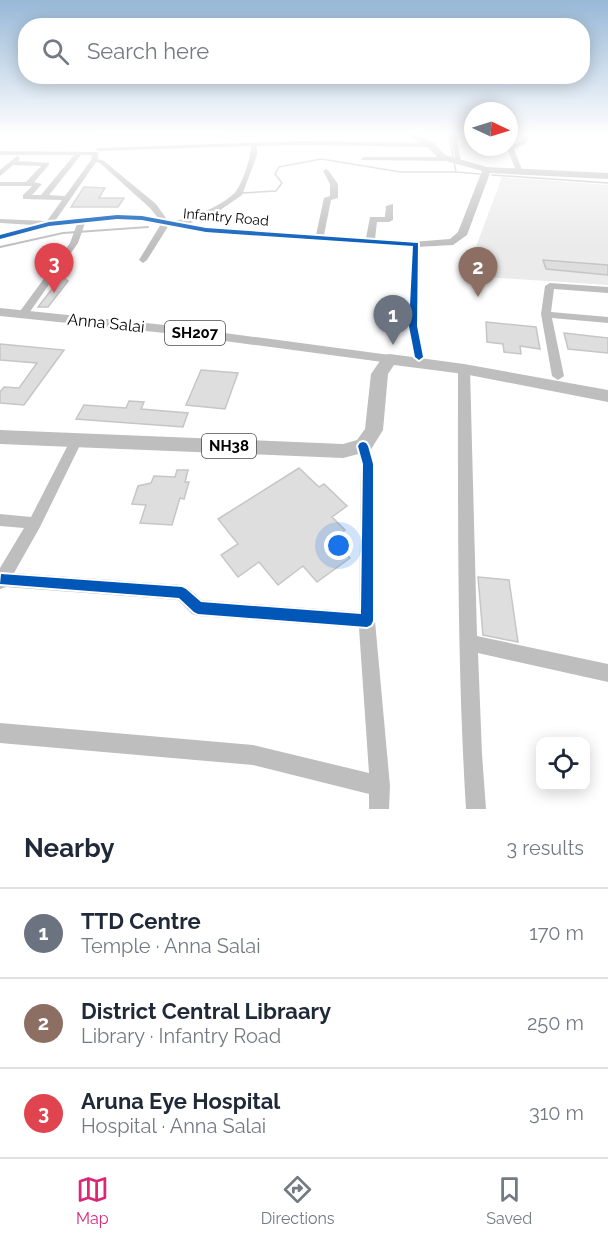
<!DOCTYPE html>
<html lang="en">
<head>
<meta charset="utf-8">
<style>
  :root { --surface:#fff; --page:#f6f6f7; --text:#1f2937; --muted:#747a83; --line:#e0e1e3; --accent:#db2777 }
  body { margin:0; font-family:Raleway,sans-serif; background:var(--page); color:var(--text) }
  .controls { position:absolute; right:18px; bottom:18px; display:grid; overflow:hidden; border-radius:12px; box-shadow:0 3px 15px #0003 }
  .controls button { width:54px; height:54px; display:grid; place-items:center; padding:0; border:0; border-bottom:2px solid var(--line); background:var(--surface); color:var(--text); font:30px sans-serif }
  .compass { position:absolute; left:464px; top:102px; width:54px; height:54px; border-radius:50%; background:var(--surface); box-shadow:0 3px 15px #0003; rotate:94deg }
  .you { position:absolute; left:339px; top:546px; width:21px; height:21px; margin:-15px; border:4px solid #fff; border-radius:50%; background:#1a73e8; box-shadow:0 0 0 9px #1a73e833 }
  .badge { display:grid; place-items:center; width:39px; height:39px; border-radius:50%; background:var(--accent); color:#fff; font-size:20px; font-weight:700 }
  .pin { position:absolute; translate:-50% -50px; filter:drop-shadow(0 2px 3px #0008) }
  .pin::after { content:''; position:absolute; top:32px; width:21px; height:18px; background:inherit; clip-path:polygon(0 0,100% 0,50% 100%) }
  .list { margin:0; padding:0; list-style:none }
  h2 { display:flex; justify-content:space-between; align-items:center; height:78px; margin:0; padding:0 24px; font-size:26px }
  h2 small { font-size:20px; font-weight:400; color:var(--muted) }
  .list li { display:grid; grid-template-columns:39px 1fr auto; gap:18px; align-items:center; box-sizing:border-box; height:90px; padding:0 24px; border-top:2px solid var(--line) }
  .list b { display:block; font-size:22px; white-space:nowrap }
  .list p { margin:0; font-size:20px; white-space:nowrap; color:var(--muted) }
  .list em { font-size:20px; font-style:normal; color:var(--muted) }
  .icon { flex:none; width:33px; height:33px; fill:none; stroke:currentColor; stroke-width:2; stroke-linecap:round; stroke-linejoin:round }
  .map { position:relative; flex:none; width:608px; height:809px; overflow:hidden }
  .search { position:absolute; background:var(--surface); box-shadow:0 3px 15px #0003; left:18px; right:18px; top:18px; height:66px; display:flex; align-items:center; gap:15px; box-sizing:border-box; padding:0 21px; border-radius:24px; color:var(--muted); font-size:22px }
  .sheet { height:348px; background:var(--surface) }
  nav { display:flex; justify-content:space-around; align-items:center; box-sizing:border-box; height:84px; border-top:2px solid var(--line); background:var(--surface); font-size:16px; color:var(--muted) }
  nav a { display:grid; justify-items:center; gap:3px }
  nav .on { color:var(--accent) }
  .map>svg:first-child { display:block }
</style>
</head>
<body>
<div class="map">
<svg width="608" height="809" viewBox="0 0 608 809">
  <rect width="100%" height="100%" fill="#fff"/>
  <path fill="#ebebeb" d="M502 177 608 185V285L484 277 470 263Z"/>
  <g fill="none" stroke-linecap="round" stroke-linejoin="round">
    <path stroke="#bdbdbd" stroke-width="1.5" d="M456 172 480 174
      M492 175 608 183
      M241 193 276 191 282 183 275 174 279 167 321 159 401 172H456L449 135
      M212 214 214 213"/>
    <path stroke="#bdbdbd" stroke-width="2" d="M190 222 214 213
      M0 247 63 233 148 227"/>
  </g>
  <path fill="#dedede" stroke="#c6c6c6" stroke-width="1.5" d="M84 187 105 188 99 198H124L118 207H71Z
    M543 260 608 265V275L546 269Z
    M62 276 68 281 48 307H38Z
    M486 322 536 327 540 349 520 346 521 354 504 352 503 344 487 342Z
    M564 333 608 338V353L568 349Z
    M0 344 64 350 24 405 0 403V392L4 387 19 388 37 363 0 360Z
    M201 370 238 373 225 409 186 405Z
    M129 401 144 402 141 409 188 413 183 427 76 419 84 405 126 408Z
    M299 468 319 487 324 484 347 506 332 517 345 530 332 540 350 558 317 582 303 566 278 585 259 562 238 577 221 555 238 544 218 519Z
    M177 470H188L185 482H189L184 499 180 498 172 525 140 523 146 505 132 504 138 486 151 483 154 476 175 477Z
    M478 577 509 580 518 642 483 635Z"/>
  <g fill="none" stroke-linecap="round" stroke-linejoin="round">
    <path fill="#bebebe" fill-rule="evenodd" d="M94 135H222L219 137H97Z
      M450 135H456L461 162 456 161Z
      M524 135H530L526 143 514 149 522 170 519 172 516 170 507 148 521 141Z
      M302 141 431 143 434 145 431 147 302 145 257 146V155L242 195 216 213 186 224 206 228 316 235 324 198 330 196V184L323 171 326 169 328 170 338 184V198L331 200 324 235 366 238 370 217H385L386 206 393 204V220L389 222H377L375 239 416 241 420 244 418 326 424 357 423 359 419 360 414 357 408 326 412 246 206 232 169 225 147 260 143 263 139 260 161 224C135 219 111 220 85 223L78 243 27 316 23 317 18 314 70 243 77 224 49 226 0 240V234L34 225 0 223V219L47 221 62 200 23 199V195L32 186H0V182H26L41 166 13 165 0 176V170L17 156 20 158 18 161 49 163V165L34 182 42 184 32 195H41L74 155H0V151L98 152V159L104 161 156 204 168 221C183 223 227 204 236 191 243 182 251 157 251 146L99 151 96 149 97 148ZM81 155H92L91 160 65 196 49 195ZM96 162 100 163 150 208 159 219 117 215 55 221Z
      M364 157H449L452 159 449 161 362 160 361 159Z
      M550 283 608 287V293L554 289 551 312 608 317V323L552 318 564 376 558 380 552 376 541 314 545 286Z
      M464 365 470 369 477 636 608 664V682L478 653 482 754 486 809H466C457 663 458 515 458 369Z
      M77 434 82 436 83 439 40 527 14 573 182 585 188 588 202 600 359 612 361 464 357 446 358 443H368L375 464V621L390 786 389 809H369V794L253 765 0 743V723L253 745 369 773 359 628 198 616 192 614 178 600 6 587 0 589V568L24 528 0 526V514L31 517 71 439 72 436Z"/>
    <path fill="#bebebe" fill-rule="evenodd" d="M407 135H417L434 143 445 155 487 167 608 173V179L490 173 467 235 453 245 416 247 412 246V242L450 239 458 232 482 171 439 159 428 147Z
      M0 308 165 325 390 355 397 359 390 363 165 333 0 316Z"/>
    <path fill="#bebebe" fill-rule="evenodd" d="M390 354 464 364 608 390V402L464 374 394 365 388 374 383 430 370 451 343 458 0 444V430L343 444 357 440 365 429 371 374 384 355Z"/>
    <g stroke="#fff" stroke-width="4">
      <path id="cycleway" d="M117 215 142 216 206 228 418 243 417 326 423 357 419 360 415 357 409 326 413 246 206 232 142 220 117 219 49 226 0 239V235L49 222Z
        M363 442 366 443 368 446 373 464V621L371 625 367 627 198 614 194 612 179 598 0 584 1 574 182 587 186 589 201 602 361 614 363 464 358 446 360 443Z"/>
    </g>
    <use href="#cycleway" fill="#0057b8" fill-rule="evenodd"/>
  </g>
  <linearGradient id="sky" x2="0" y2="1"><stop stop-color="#97b8d7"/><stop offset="0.54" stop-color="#fff"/><stop offset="1" stop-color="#fff" stop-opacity="0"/></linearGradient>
  <rect width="608" height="248" fill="url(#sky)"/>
  <g text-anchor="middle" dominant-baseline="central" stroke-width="5" stroke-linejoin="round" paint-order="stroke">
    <g font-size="14" fill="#000" stroke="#fff">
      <text transform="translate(226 217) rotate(5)">Infantry Road</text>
    </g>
    <g fill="#fff" stroke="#4c4c4c" stroke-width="1.5">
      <rect x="165" y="321" width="60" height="24" rx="4.5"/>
      <rect x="202" y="434" width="54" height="24" rx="4.5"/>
    </g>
    <g font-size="15" font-weight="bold" fill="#000">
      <text x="195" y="333">SH207</text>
      <text x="229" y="446">NH38</text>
    </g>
    <g font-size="16" fill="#000" stroke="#fff">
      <text transform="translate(106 323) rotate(6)">Anna Salai</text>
    </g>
  </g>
</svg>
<div class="controls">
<button><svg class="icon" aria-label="locate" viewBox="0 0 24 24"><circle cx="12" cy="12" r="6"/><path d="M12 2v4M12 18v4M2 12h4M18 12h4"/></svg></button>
</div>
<svg class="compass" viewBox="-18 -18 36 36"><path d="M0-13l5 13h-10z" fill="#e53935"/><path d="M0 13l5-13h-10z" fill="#747a83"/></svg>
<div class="you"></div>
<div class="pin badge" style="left:393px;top:345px;background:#6b7280">1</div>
<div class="pin badge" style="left:478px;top:297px;background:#8d6e63">2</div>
<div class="pin badge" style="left:54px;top:293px;background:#e0444e">3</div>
<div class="search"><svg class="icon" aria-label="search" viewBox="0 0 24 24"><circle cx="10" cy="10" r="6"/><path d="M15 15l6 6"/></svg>Search here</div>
</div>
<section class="sheet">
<h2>Nearby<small>3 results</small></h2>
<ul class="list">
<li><span class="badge" style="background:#6b7280">1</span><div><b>TTD Centre</b><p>Temple · Anna Salai</p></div><em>170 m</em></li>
<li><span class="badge" style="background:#8d6e63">2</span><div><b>District Central Libraary</b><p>Library · Infantry Road</p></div><em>250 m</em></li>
<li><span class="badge" style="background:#e0444e">3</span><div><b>Aruna Eye Hospital</b><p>Hospital · Anna Salai</p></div><em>310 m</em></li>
</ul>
</section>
<nav>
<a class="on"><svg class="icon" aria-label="map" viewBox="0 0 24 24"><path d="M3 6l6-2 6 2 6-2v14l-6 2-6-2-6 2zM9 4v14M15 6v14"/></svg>Map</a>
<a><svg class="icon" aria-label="directions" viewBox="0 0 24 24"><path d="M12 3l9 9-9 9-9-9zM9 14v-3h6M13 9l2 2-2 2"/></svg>Directions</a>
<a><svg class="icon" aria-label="saved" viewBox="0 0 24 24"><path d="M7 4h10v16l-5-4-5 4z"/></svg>Saved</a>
</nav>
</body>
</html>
